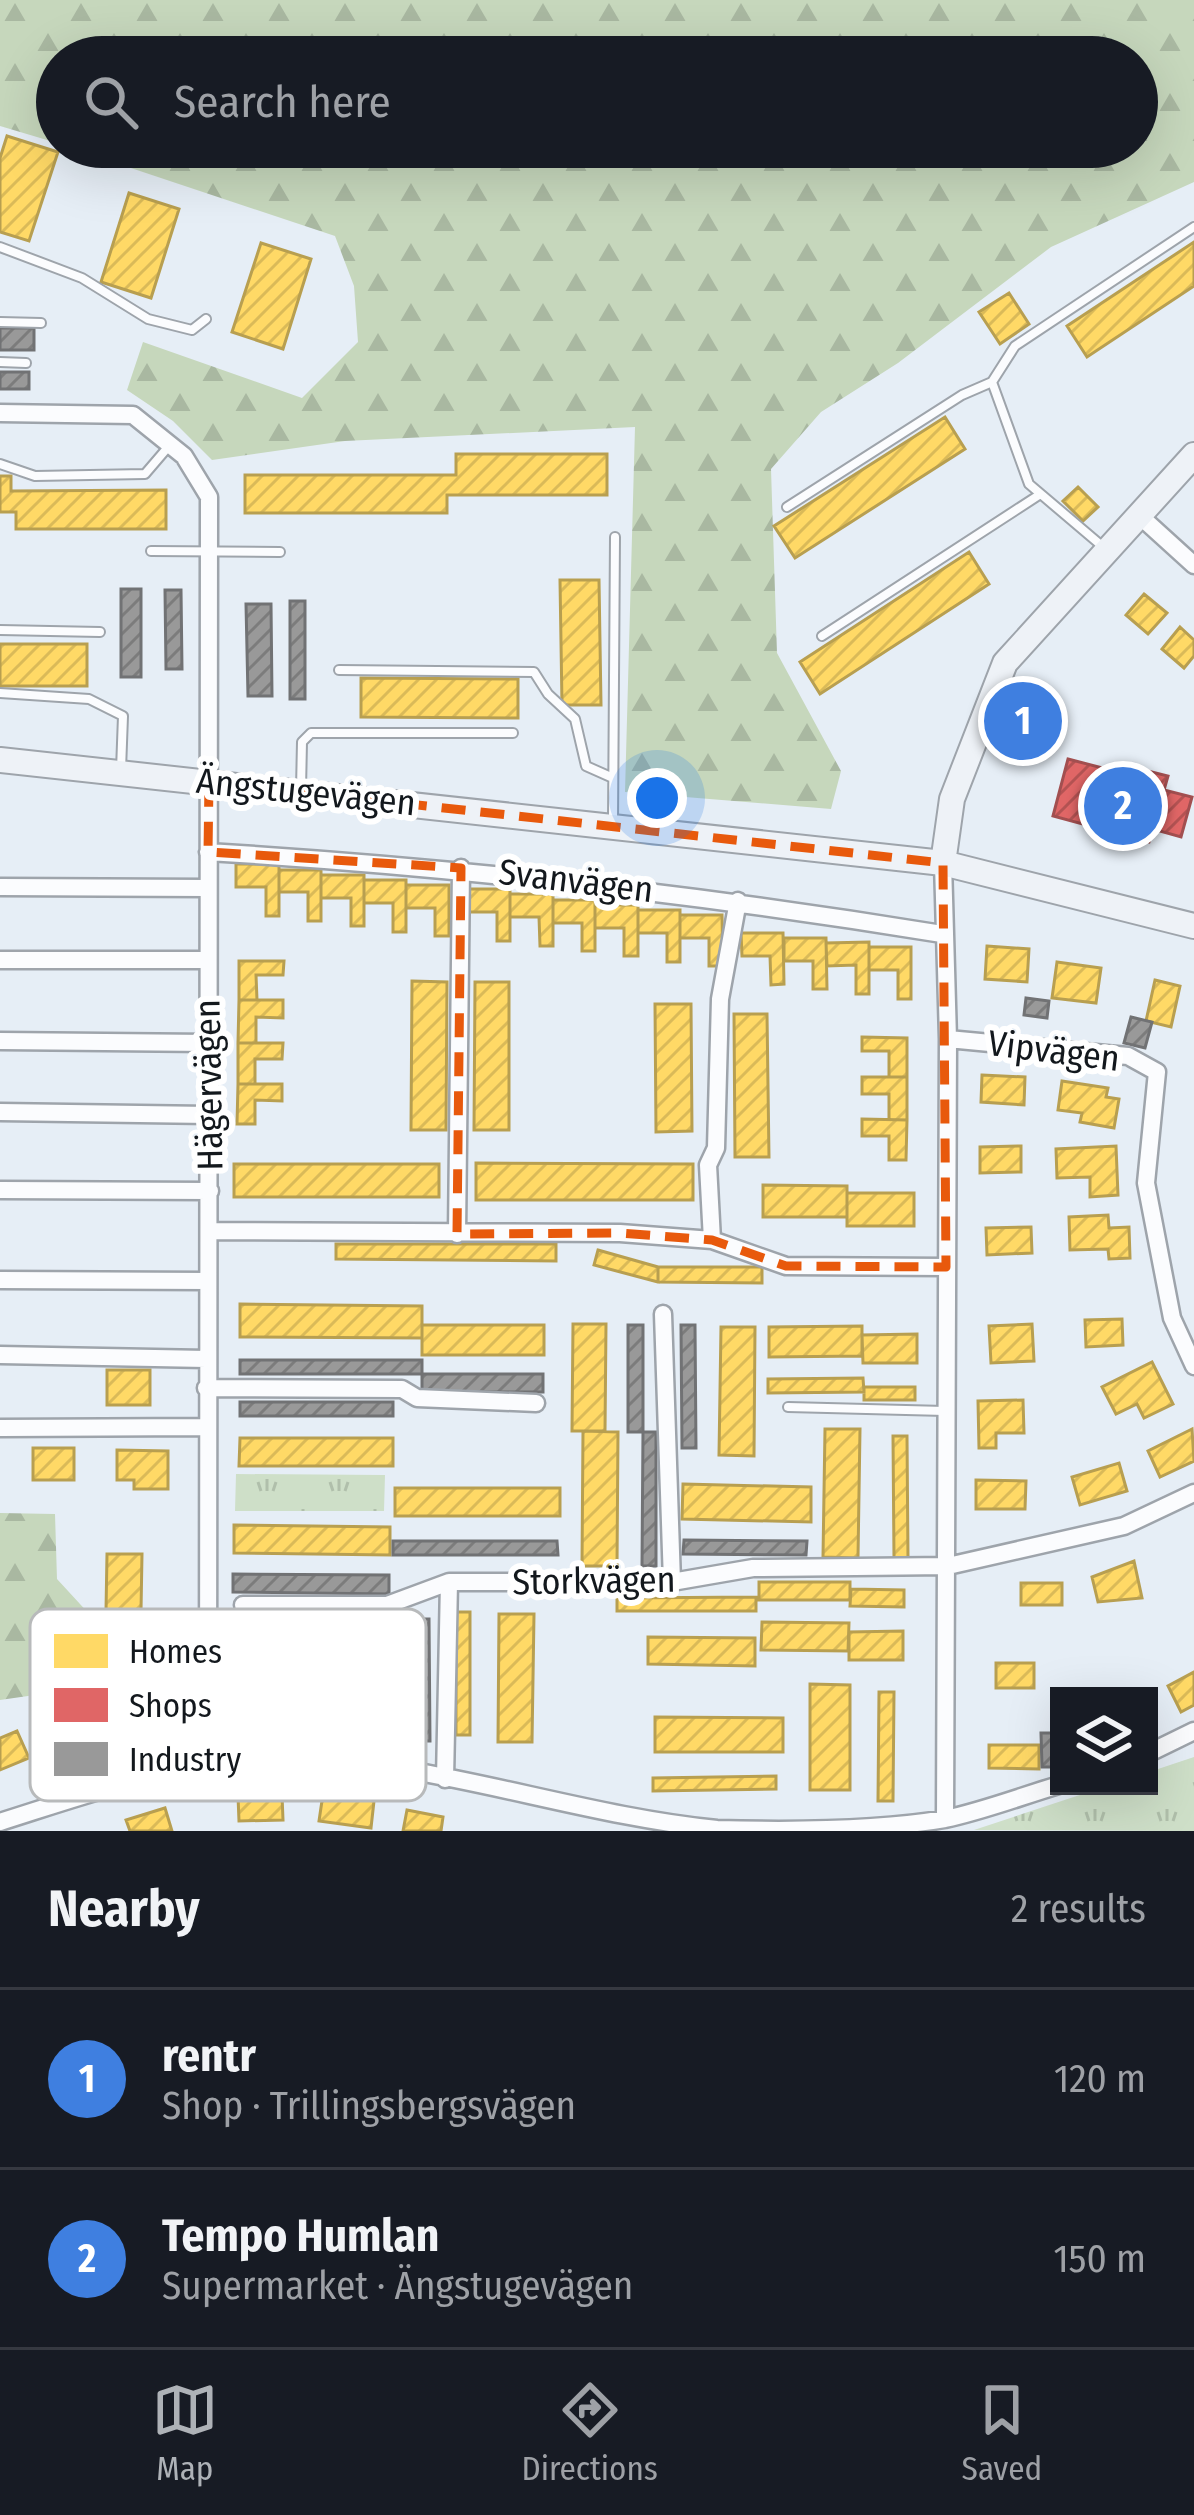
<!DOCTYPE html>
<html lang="en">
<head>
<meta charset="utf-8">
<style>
  :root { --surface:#171b24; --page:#242831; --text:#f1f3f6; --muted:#9ea1a6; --line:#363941; --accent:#aeb2b7 }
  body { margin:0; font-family:"Fira Sans Condensed",sans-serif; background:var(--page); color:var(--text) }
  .controls { position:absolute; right:36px; bottom:36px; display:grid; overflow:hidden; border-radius:0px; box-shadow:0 12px 48px #0002 }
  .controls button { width:108px; height:108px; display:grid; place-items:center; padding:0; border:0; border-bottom:3px solid var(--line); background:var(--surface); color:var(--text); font:60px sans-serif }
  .you { position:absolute; left:657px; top:798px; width:42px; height:42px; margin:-30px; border:9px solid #fff; border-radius:50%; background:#1a73e8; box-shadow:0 0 0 18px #1a73e833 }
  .badge { display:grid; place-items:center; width:78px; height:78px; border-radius:50%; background:var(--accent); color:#fff; font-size:39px; font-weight:700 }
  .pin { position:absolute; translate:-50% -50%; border:6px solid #fff; box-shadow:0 3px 12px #0006 }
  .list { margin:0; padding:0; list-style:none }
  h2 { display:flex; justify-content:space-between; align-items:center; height:156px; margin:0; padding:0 48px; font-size:51px }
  h2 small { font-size:39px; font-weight:400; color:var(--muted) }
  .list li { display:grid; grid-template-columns:78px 1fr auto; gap:36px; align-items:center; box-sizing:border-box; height:180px; padding:0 48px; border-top:3px solid var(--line) }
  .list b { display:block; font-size:45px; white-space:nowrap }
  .list p { margin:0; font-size:39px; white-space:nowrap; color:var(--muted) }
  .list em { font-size:39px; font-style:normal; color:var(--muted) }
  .icon { flex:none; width:66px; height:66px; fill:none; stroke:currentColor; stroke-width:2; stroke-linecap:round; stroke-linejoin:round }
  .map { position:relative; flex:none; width:1194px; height:1831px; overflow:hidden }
  .search { position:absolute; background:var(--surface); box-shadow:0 12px 48px #0002; left:36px; right:36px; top:36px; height:132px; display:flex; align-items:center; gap:30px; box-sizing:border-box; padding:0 42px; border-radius:66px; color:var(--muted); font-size:45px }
  .sheet { height:516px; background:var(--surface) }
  nav { display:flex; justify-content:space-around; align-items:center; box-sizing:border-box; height:168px; border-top:3px solid var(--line); background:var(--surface); font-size:33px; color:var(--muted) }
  nav a { display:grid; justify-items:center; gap:6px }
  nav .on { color:var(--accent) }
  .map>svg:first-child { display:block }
</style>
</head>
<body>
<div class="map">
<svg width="1194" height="1831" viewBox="0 0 1194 1831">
  <defs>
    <pattern id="grass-tufts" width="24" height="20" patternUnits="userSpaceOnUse" patternTransform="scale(3)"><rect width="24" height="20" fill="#cedfc8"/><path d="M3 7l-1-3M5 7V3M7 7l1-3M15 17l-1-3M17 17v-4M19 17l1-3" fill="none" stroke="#b0bfab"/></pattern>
    <pattern id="forest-firs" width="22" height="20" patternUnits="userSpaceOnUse" patternTransform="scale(3)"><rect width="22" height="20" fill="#c6d7bc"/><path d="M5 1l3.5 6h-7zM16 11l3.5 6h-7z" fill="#a9b8a1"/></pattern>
    <pattern id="homes-hatch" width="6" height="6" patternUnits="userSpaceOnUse" patternTransform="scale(3)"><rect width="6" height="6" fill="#ffd966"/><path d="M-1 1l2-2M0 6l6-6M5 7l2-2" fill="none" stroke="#daba58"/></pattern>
    <pattern id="shops-hatch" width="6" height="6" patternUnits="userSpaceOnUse" patternTransform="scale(3)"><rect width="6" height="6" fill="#e06666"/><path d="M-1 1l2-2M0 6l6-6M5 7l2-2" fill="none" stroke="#b45353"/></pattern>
    <pattern id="industry-hatch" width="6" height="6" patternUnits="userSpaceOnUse" patternTransform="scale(3)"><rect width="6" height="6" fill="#999"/><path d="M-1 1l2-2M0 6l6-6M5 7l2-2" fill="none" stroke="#7c7c7c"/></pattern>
  </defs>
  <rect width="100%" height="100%" fill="#e6eef6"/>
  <path fill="url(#grass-tufts)" d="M236 1474 385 1475 384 1511H235Z
    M1194 1757V1831L974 1830 1107 1786H1149V1772Z"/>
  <path fill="url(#forest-firs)" d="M0 0H1194V182L1051 247 898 363 821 412 771 469 777 653 841 771 831 809 625 792 635 427 345 441 212 460 173 421 127 390 143 342 302 398 358 342 354 286 335 236 68 147H1137V57H57V143L0 126Z
    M0 1513 55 1514 57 1579 103 1629 104 1674 70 1690 0 1700Z"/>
  <path fill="url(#homes-hatch)" stroke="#b89f50" stroke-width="3" d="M7 136 58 152 29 241 0 232V158Z
    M129 193 179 209 151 298 101 282Z
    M1194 242V286L1087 357 1067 326Z
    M261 243 311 259 283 349 232 332Z
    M1009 293 1029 324 1000 344 979 312Z
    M945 417 965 449 795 558 774 526Z
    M456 454H607V495H447V513H245V475H456Z
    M0 476H11V491L166 490V529H16V512H0Z
    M1078 487 1098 507 1083 521 1063 501Z
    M969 552 989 584 820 694 800 662Z
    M560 580H599L601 705H562Z
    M1144 594 1167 613 1148 634 1126 615Z
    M1180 627 1194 640V656L1184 668 1162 649Z
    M0 644H87V686H0Z
    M361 678 518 679V718L361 717Z
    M236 864H279V916H266V887H236Z
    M279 870H321V921H308V892H279Z
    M321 875H364V926H351V898H321Z
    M364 880H406V932H393V903H364Z
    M406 885H449V936H435V908H406Z
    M468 889H510V941H497V912H468Z
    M510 894H553V946H540L539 917H510Z
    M553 900H595V951H582V923H553Z
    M595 905H638V956H624V928H595Z
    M638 910H680V962H667V933H638Z
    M680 915H722L723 966H709V938H680Z
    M741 933H783L784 984 771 985 770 956H742Z
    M784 938H826L827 989H813V961H784Z
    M869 942V994H856V965L827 966 826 943Z
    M987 946 1029 949 1027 982 985 979Z
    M869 947H911V999H898V970H869Z
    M239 961H284L283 975H256L257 1000H239Z
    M1057 962 1101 968 1096 1003 1052 998Z
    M1155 980 1180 986 1171 1027 1146 1021Z
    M412 981 447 982 446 1130H411Z
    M475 982H509V1130H474Z
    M239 1000H283V1018L256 1017V1043H238Z
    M655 1004H691L692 1131 656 1132Z
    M734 1014H767L769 1157H735Z
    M862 1037 907 1038V1077H889V1051H862Z
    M238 1043H283L282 1059H255V1084H238Z
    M982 1075 1025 1077 1024 1105 981 1102Z
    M862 1077H907V1120H889V1094H862Z
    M1062 1081 1108 1088 1106 1097 1119 1099 1114 1128 1080 1122 1082 1113 1058 1110Z
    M238 1084H282V1101L255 1100V1124H237Z
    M862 1119 907 1120 906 1160H889V1136H862Z
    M1021 1146V1172L980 1173V1147Z
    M1116 1146 1118 1195 1090 1197V1177L1057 1178 1056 1149Z
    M476 1163 693 1164V1200H476Z
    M234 1164H439V1197H234Z
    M763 1185 847 1186V1217H763Z
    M847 1193H914V1226H847Z
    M1108 1215 1109 1228 1129 1227 1130 1258 1109 1259 1108 1249 1070 1250 1069 1217Z
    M1031 1227 1032 1253 987 1255 986 1228Z
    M336 1244H556V1261L336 1259Z
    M598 1250 658 1267V1282L594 1265Z
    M658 1267H762V1283L658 1282Z
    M240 1304 422 1306V1338L240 1337Z
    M1122 1319 1123 1345 1086 1347 1085 1320Z
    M573 1324H606L605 1431H572Z
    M1032 1324 1034 1361 991 1363 989 1326Z
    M422 1325H544V1355H422Z
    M862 1326V1356L769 1357V1327Z
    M721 1327H755L754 1456 719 1455Z
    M917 1334V1363H863L862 1335Z
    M1152 1362 1173 1404 1144 1418 1137 1404 1116 1414 1102 1387Z
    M107 1370H150V1405H107Z
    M863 1378 864 1392 768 1393V1379Z
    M864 1387H915V1400H864Z
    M1023 1400 1024 1433H996V1448H979L978 1401Z
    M825 1429H860L858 1558 823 1557Z
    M1192 1429 1194 1461 1160 1477 1148 1451Z
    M583 1431 618 1432 617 1566H582Z
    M893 1436H907L908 1559H894Z
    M240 1438H393V1466H239Z
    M33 1448H74V1480H33Z
    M117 1450 168 1451V1489H134V1480H117Z
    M1119 1463 1127 1491 1080 1505 1072 1477Z
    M976 1480 1026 1481 1025 1509H976Z
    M683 1484 811 1487V1522L682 1519Z
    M395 1488H560V1516H395Z
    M234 1525 390 1527V1555L234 1553Z
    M107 1554H142L141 1611H106Z
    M1134 1561 1142 1598 1098 1602 1092 1577Z
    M759 1582H850V1600H759Z
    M1021 1583H1062V1605H1021Z
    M851 1589 904 1590V1607L850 1606Z
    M756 1597V1611H617V1598Z
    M456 1612H470V1735H456Z
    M499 1614H534L532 1742H498Z
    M762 1622 849 1623 848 1651 761 1650Z
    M903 1631V1660H849V1632Z
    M648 1637 755 1638V1666L648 1664Z
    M996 1663H1034V1688H996Z
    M1194 1672V1705L1181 1712 1168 1686Z
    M810 1684 850 1685V1790H810Z
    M879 1692H894L893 1801H878Z
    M655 1717 783 1718V1752H655Z
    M17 1731 29 1758 0 1770V1738Z
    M989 1745H1039V1769L989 1768Z
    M776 1776V1789L653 1791V1778Z
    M323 1794 374 1801 371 1828 319 1821Z
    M282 1795 283 1820 239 1821 238 1796Z
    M165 1808 172 1831H130L126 1820Z
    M407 1810 443 1817 441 1831H403Z"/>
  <path fill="url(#shops-hatch)" stroke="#a24f50" stroke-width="3" d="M1068 759 1137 777 1140 769 1168 776 1164 790 1192 797 1181 837 1153 829 1149 842 1053 816Z"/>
  <path fill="url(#industry-hatch)" stroke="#717274" stroke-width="3" d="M0 328H34V350H0Z
    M0 372H29V389H0Z
    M121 589H141V677H121Z
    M165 590H181L182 669H166Z
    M290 601H305V699H290Z
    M246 604H271L272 696H248Z
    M1026 998 1049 1001 1047 1018 1024 1015Z
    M1131 1017 1152 1022 1145 1048 1124 1043Z
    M628 1325H643V1432H628Z
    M681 1325H695L696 1448H682Z
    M240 1360H422V1374H240Z
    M422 1374H543V1392H422Z
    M240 1402H393V1416H240Z
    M643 1432H656V1566H642Z
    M684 1540 807 1541 806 1555 683 1554Z
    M393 1541H557L558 1555H393Z
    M233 1574 389 1575V1594L233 1592Z
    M415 1619H429L430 1741H416Z
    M1041 1733H1052V1767H1042Z"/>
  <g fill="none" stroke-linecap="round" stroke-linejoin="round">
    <g stroke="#9ea4ab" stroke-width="12">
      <path id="lane" d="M0 247 82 278 148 319 192 330 206 319
        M0 322 41 323
        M0 362 26 363
        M992 382 1029 484 1102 546
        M0 464 35 476 145 474 169 446
        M787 507 962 395 992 382 1015 346 1194 227
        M151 551 280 552
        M0 630 100 632
        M822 636 1039 495
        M339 670 534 672 548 694 575 719 586 766 613 778
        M0 693 89 699 123 716 121 770
        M301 789 302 742 311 733H513
        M613 821 615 537
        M788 1407 945 1411"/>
    </g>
    <g stroke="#9ea4ab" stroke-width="21">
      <path id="street" d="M0 413 133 415 184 456 209 497 208 1765
        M1140 516 1194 565
        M208 852C455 867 698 894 942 934
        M943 863 948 1039 945 1819
        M0 887 207 888
        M0 960H208
        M948 1039 1128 1056 1157 1072 1146 1183 1172 1318 1194 1366
        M0 1041 209 1043
        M0 1112 209 1115
        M0 1190 210 1191
        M210 1231 620 1233 712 1240 786 1266 946 1267
        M457 1234 461 868
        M712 1240 708 1165 716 1148 720 999 738 901
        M0 1280 208 1281
        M663 1314 672 1582
        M0 1355 206 1359
        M206 1388 402 1389 417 1398 536 1403
        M0 1428 206 1427
        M243 1605H387L449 1582H672L753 1568 948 1566 1124 1526 1194 1493
        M1149 1753 1194 1731
        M445 1779 449 1582
        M0 1822C95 1792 193 1756 293 1758 437 1762 575 1815 717 1829 789 1831 874 1831 945 1819 983 1811 1022 1796 1059 1785"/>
    </g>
    <g stroke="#9ea4ab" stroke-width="28">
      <path id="secondary" d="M0 760 943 863 1194 926
        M943 863 952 799 1005 663 1194 455"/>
    </g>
    <use href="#lane" stroke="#fbfcfe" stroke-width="8"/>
    <use href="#street" stroke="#fbfcfe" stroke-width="16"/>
    <use href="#secondary" stroke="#eef2f7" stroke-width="24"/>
  </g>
  <path fill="none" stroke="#e8590c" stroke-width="9" stroke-dasharray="24 15" stroke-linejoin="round" d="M209 782 943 863 946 1267 786 1266 712 1240 620 1233 457 1234 461 868 208 852Z"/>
  <g text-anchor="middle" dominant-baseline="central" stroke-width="12" stroke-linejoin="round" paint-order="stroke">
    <g font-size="36" fill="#13181d" stroke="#fff">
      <text transform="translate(306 792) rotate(6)">Ängstugevägen</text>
      <text transform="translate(576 881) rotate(7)">Svanvägen</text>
      <text transform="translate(1054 1051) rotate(7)">Vipvägen</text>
      <text transform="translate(209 1085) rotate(-91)">Hägervägen</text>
      <text transform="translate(594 1581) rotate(-1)">Storkvägen</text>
    </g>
  </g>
  <rect x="30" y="1609" width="396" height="192" rx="18" fill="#fff" stroke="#b8babb" stroke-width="3"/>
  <rect x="54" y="1634" width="54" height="34" fill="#ffd966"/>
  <rect x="54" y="1688" width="54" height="34" fill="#e06666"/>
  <rect x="54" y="1742" width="54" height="34" fill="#999"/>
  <g font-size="33" fill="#13181d">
    <text x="129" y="1663">Homes</text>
    <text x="129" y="1717">Shops</text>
    <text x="129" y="1771">Industry</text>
  </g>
</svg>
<div class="controls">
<button><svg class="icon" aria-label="layers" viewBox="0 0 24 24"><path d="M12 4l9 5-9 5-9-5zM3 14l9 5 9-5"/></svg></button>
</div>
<div class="you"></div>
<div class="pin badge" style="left:1023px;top:721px;background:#3f7fe0">1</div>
<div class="pin badge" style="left:1123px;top:806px;background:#3f7fe0">2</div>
<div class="search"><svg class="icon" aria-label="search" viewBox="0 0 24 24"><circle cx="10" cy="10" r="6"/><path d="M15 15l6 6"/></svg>Search here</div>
</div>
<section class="sheet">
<h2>Nearby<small>2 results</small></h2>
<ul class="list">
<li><span class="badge" style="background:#3f7fe0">1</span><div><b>rentr</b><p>Shop · Trillingsbergsvägen</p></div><em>120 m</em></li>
<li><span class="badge" style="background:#3f7fe0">2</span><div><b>Tempo Humlan</b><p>Supermarket · Ängstugevägen</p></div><em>150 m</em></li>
</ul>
</section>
<nav>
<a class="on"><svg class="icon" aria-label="map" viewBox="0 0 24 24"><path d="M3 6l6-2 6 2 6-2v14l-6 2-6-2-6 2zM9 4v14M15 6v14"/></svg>Map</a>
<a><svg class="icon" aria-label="directions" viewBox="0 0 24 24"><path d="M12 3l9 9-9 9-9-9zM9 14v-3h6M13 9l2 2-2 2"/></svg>Directions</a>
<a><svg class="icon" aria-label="saved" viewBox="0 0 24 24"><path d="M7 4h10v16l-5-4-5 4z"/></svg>Saved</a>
</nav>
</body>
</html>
